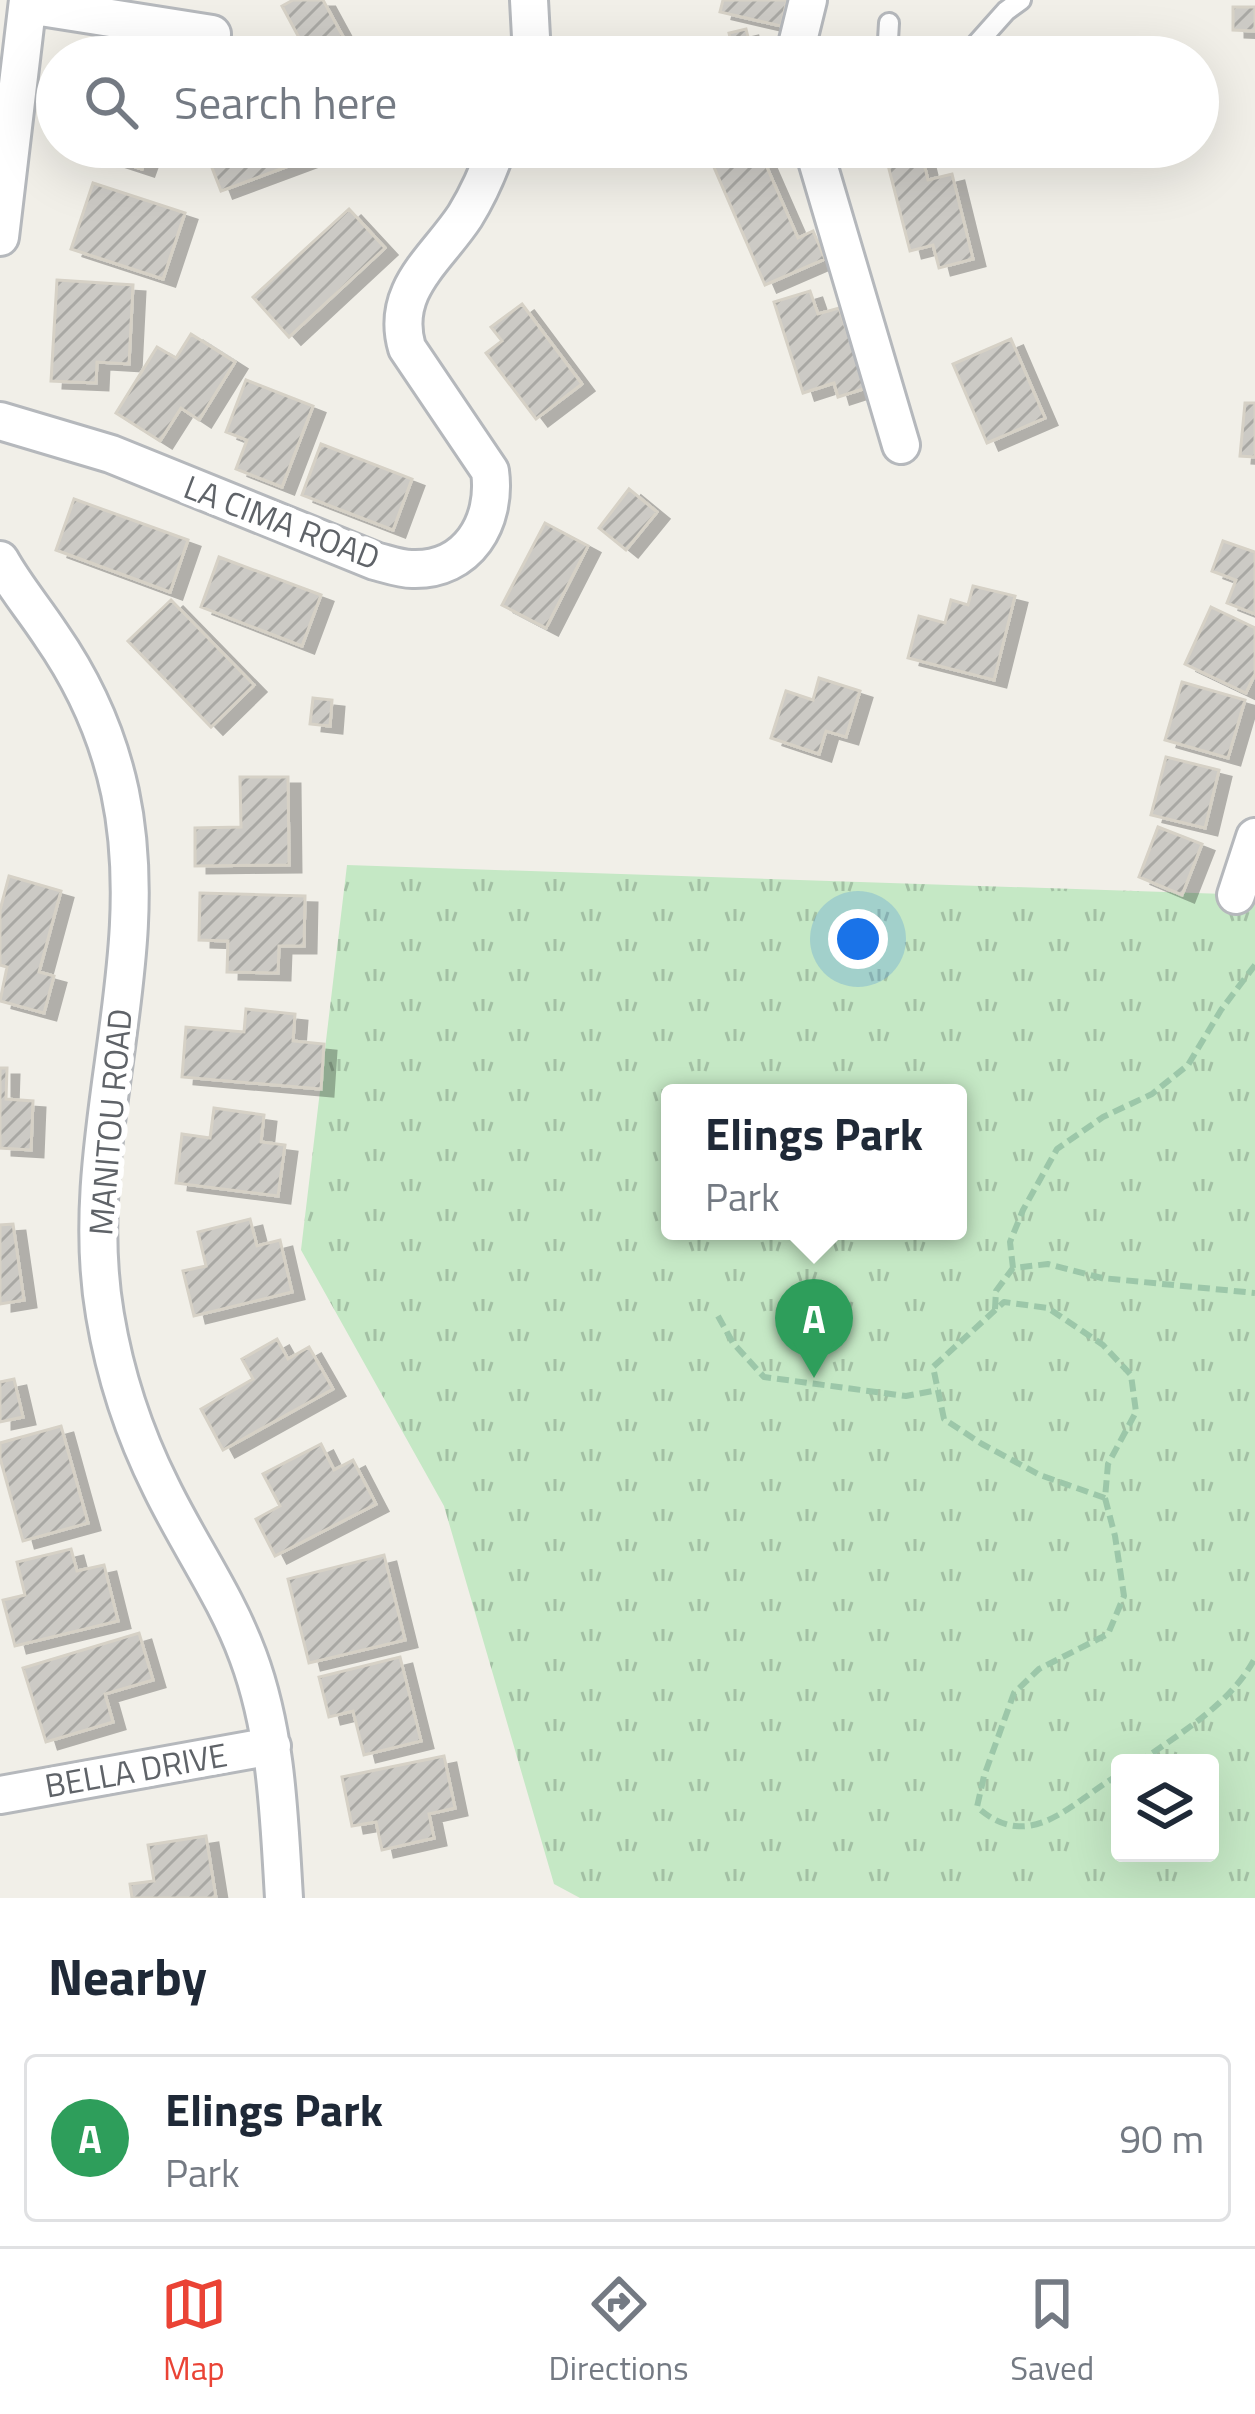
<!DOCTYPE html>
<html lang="en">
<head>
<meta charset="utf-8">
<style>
  :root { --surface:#fff; --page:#f2f2f3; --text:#1f2937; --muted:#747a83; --line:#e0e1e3; --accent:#ea4335 }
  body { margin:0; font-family:"Titillium Web",sans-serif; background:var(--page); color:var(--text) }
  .controls { position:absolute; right:36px; bottom:36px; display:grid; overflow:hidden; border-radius:12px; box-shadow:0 12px 48px #0002 }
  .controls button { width:108px; height:108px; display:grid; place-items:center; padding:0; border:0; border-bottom:3px solid var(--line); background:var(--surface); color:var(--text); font:60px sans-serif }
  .you { position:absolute; left:858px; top:939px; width:42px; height:42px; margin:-30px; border:9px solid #fff; border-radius:50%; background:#1a73e8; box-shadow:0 0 0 18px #1a73e833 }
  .badge { display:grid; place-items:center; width:78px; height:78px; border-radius:50%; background:var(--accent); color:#fff; font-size:39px; font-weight:700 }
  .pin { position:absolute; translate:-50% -99px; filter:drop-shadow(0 3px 6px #0008) }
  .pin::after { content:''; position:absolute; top:63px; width:42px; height:36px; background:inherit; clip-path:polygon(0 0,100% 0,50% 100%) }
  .popup { position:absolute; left:661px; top:1084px; width:306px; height:156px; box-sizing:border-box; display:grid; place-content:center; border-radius:12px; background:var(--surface); filter:drop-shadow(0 3px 9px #0005); font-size:39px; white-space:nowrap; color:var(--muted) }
  .popup b { font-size:45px; color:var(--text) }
  .popup::after { content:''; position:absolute; left:50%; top:100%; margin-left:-24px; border:24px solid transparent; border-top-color:var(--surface) }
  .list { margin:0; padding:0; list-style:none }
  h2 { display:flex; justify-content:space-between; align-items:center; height:156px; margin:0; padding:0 48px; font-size:51px }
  h2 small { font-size:39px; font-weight:400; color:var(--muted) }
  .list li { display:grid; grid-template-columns:78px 1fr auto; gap:36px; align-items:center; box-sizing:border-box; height:168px; margin:0 24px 24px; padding:0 24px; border:3px solid var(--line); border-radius:12px }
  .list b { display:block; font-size:45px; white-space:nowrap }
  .list p { margin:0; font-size:39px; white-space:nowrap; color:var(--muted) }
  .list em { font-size:39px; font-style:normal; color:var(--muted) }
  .icon { flex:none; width:66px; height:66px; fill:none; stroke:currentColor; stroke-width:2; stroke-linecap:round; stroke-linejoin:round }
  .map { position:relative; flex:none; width:1255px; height:1898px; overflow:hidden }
  .search { position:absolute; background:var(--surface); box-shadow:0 12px 48px #0002; left:36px; right:36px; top:36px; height:132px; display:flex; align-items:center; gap:30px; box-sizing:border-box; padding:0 42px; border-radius:66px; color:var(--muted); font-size:45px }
  .sheet { height:348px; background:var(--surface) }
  nav { display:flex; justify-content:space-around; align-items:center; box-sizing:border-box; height:168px; border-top:3px solid var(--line); background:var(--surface); font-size:33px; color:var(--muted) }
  nav a { display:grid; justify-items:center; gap:6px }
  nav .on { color:var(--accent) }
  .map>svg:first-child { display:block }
</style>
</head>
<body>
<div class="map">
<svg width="1255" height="1898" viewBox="0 0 1255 1898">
  <defs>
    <pattern id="grass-tufts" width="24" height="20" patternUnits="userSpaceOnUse" patternTransform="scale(3)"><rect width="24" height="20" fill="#c5e8c5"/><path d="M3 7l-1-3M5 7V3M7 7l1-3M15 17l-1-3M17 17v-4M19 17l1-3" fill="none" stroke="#a3c0a4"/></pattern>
    <pattern id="building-hatch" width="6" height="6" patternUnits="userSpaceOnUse" patternTransform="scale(3)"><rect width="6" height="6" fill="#cccac5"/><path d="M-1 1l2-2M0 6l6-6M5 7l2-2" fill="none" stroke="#a9a8a4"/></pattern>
    <filter id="shadow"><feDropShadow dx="12" dy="7" stdDeviation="0" flood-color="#0004"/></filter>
  </defs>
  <rect width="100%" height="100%" fill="#f1efe8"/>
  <path fill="url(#grass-tufts)" fill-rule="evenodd" d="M347 865 1255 895V1898H580L554 1884 444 1506 301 1250ZM670 1093H958V1231H670ZM1120 1763H1210V1853H1120Z"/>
  <path fill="url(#building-hatch)" stroke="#d6d1c6" stroke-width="3" filter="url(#shadow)" d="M293 0H323L354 57H285L284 55 303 45 282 6Z
    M723 0H787L781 26 720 12Z
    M1233 7H1255V31L1233 30Z
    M746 29 753 57H735L729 33Z
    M92 147H150L142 169 90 152Z
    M204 147H309L313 157 221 191Z
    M755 147H758L798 238 813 231 825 259 765 285 713 165Z
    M922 156 928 180 952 174 973 259 939 268 933 245 910 251 888 165Z
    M93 183 185 213 163 279 71 249Z
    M349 209 385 248 289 337 253 297Z
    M57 280 133 285 129 364 97 362 96 383 51 381Z
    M810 291 818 314 839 308 866 388 838 397 834 383 803 393 774 302Z
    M522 304 582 384 536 419 486 353 502 341 491 327Z
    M191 334 235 362 199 420 181 408 160 441 116 413 157 347 176 358Z
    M1011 339 1045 418 987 443 953 364Z
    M246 380 313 406 282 487 236 469 247 440 226 432Z
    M1245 403H1255V457L1240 456Z
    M321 444 412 479 393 530 302 495Z
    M629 489 657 512 626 550 599 528Z
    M74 499 188 540 170 592 56 550Z
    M545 523 588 546 546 628 502 605Z
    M1223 541 1255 552V614L1227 603 1236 580 1212 571Z
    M219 557 321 595 302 646 201 607Z
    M973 586 1015 596 994 680 908 658 919 616 945 623 951 600 968 605Z
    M171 600 254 685 211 727 128 641Z
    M1211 607 1255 628V674L1246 693 1185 664Z
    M819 678 860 691 846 737 826 731 819 754 771 738 786 691 813 700Z
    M1182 682 1245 700 1228 758 1165 740Z
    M313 698 332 700 330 726 310 724Z
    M1166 757 1219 770 1205 828 1151 815Z
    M240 777H288L289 865 195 866V828L241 827Z
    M1158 827 1202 844 1182 895 1139 877Z
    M9 876 61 891 39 972 54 976 44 1013 0 1001 7 967 0 965V910Z
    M200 893 305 896 304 946H279L278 973 227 972 228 941 199 940Z
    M246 1009 295 1014 293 1041 324 1044 321 1089 182 1077 186 1027 244 1032Z
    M0 1068H7L6 1099 33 1101 31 1150 0 1148Z
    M214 1108 264 1115 261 1142 285 1145 278 1196 176 1183 182 1134 210 1138Z
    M250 1219 257 1246 280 1240 292 1292 194 1316 183 1271 206 1266 198 1232Z
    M13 1224 24 1300 0 1304V1225Z
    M277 1339 288 1359 309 1347 333 1389 223 1450 201 1409 253 1379 242 1359Z
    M14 1379 23 1417 0 1422V1382Z
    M61 1426 88 1523 23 1541 0 1458V1443Z
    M321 1444 334 1470 353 1460 376 1504 275 1556 256 1519 280 1506 263 1474Z
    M71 1549 77 1571 104 1565 118 1621 15 1646 3 1600 25 1595 17 1562Z
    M384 1555 405 1640 309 1663 288 1579Z
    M139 1633 153 1680 105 1694 113 1722 46 1742 23 1668Z
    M400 1657 421 1741 364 1755 353 1711 329 1717 319 1677Z
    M444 1756 455 1808 429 1814 434 1838 382 1850 376 1822 352 1826 342 1777Z
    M206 1836 216 1898H132L130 1884 154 1881 148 1845Z"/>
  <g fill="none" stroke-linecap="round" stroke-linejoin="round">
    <g stroke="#b5b8bc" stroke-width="24">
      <path id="lane" d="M887 57 889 23
        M965 57 1006 11 1021 0"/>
    </g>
    <g stroke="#b5b8bc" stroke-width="42">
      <path id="street" d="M28 5 212 34
        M528 57 531 37 529 0
        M794 57 808 0
        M813 147 901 445
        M0 237 28 0
        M0 421 111 454 375 561C387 564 400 569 412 569 468 571 497 522 490 471L407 348C390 290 436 260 465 216 478 195 489 170 497 147
        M0 560C15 587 34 609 51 635 83 681 108 736 120 792 157 966 75 1140 105 1315 115 1375 134 1433 161 1487 189 1545 226 1596 248 1656 277 1734 279 1817 284 1898
        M1236 895 1255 837
        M0 1795 272 1746"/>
    </g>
    <path stroke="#9cc7a9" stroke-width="6" stroke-dasharray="12 6" stroke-linecap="butt" d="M1013 1268 1010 1242 1023 1210 1057 1149 1103 1117 1152 1094 1188 1065 1221 1010 1255 965
      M995 1309 996 1291 1013 1268 1048 1264 1102 1278 1255 1293
      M718 1316 733 1343 764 1377 906 1396 938 1390
      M1105 1498 1040 1475 982 1444 944 1419 933 1367 1004 1302 1048 1308 1103 1345 1131 1375 1136 1412 1108 1464 1105 1498 1115 1536 1124 1596 1108 1634 1039 1669 1014 1693 984 1776 977 1807C1031 1855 1071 1802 1120 1774
      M1138 1763C1179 1734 1231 1704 1255 1658"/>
    <use href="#lane" stroke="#fff" stroke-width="18"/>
    <use href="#street" stroke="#fff" stroke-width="36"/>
  </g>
  <g text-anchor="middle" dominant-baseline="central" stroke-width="12" stroke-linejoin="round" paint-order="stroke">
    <g font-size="33" fill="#5f6368" stroke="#fff">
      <text transform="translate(282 522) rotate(21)">LA CIMA ROAD</text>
      <text transform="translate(110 1122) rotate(-85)">MANITOU ROAD</text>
      <text transform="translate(136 1770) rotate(-10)">BELLA DRIVE</text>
    </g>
  </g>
</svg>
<div class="controls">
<button><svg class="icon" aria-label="layers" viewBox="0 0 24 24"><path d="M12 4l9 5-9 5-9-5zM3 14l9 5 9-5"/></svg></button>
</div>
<div class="you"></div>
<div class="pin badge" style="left:814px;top:1378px;background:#2e9e5b">A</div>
<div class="popup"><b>Elings Park</b>Park</div>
<div class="search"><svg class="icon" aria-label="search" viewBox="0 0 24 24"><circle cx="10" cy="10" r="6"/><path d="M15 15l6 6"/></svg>Search here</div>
</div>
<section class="sheet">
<h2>Nearby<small></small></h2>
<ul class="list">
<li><span class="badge" style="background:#2e9e5b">A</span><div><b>Elings Park</b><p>Park</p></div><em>90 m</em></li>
</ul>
</section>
<nav>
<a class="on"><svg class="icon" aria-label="map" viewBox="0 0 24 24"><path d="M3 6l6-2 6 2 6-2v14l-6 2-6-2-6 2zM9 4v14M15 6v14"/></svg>Map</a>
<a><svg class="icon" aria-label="directions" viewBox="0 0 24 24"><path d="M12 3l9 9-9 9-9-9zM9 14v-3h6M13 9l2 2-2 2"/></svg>Directions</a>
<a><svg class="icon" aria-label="saved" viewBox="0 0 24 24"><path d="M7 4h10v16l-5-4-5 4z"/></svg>Saved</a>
</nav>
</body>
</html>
